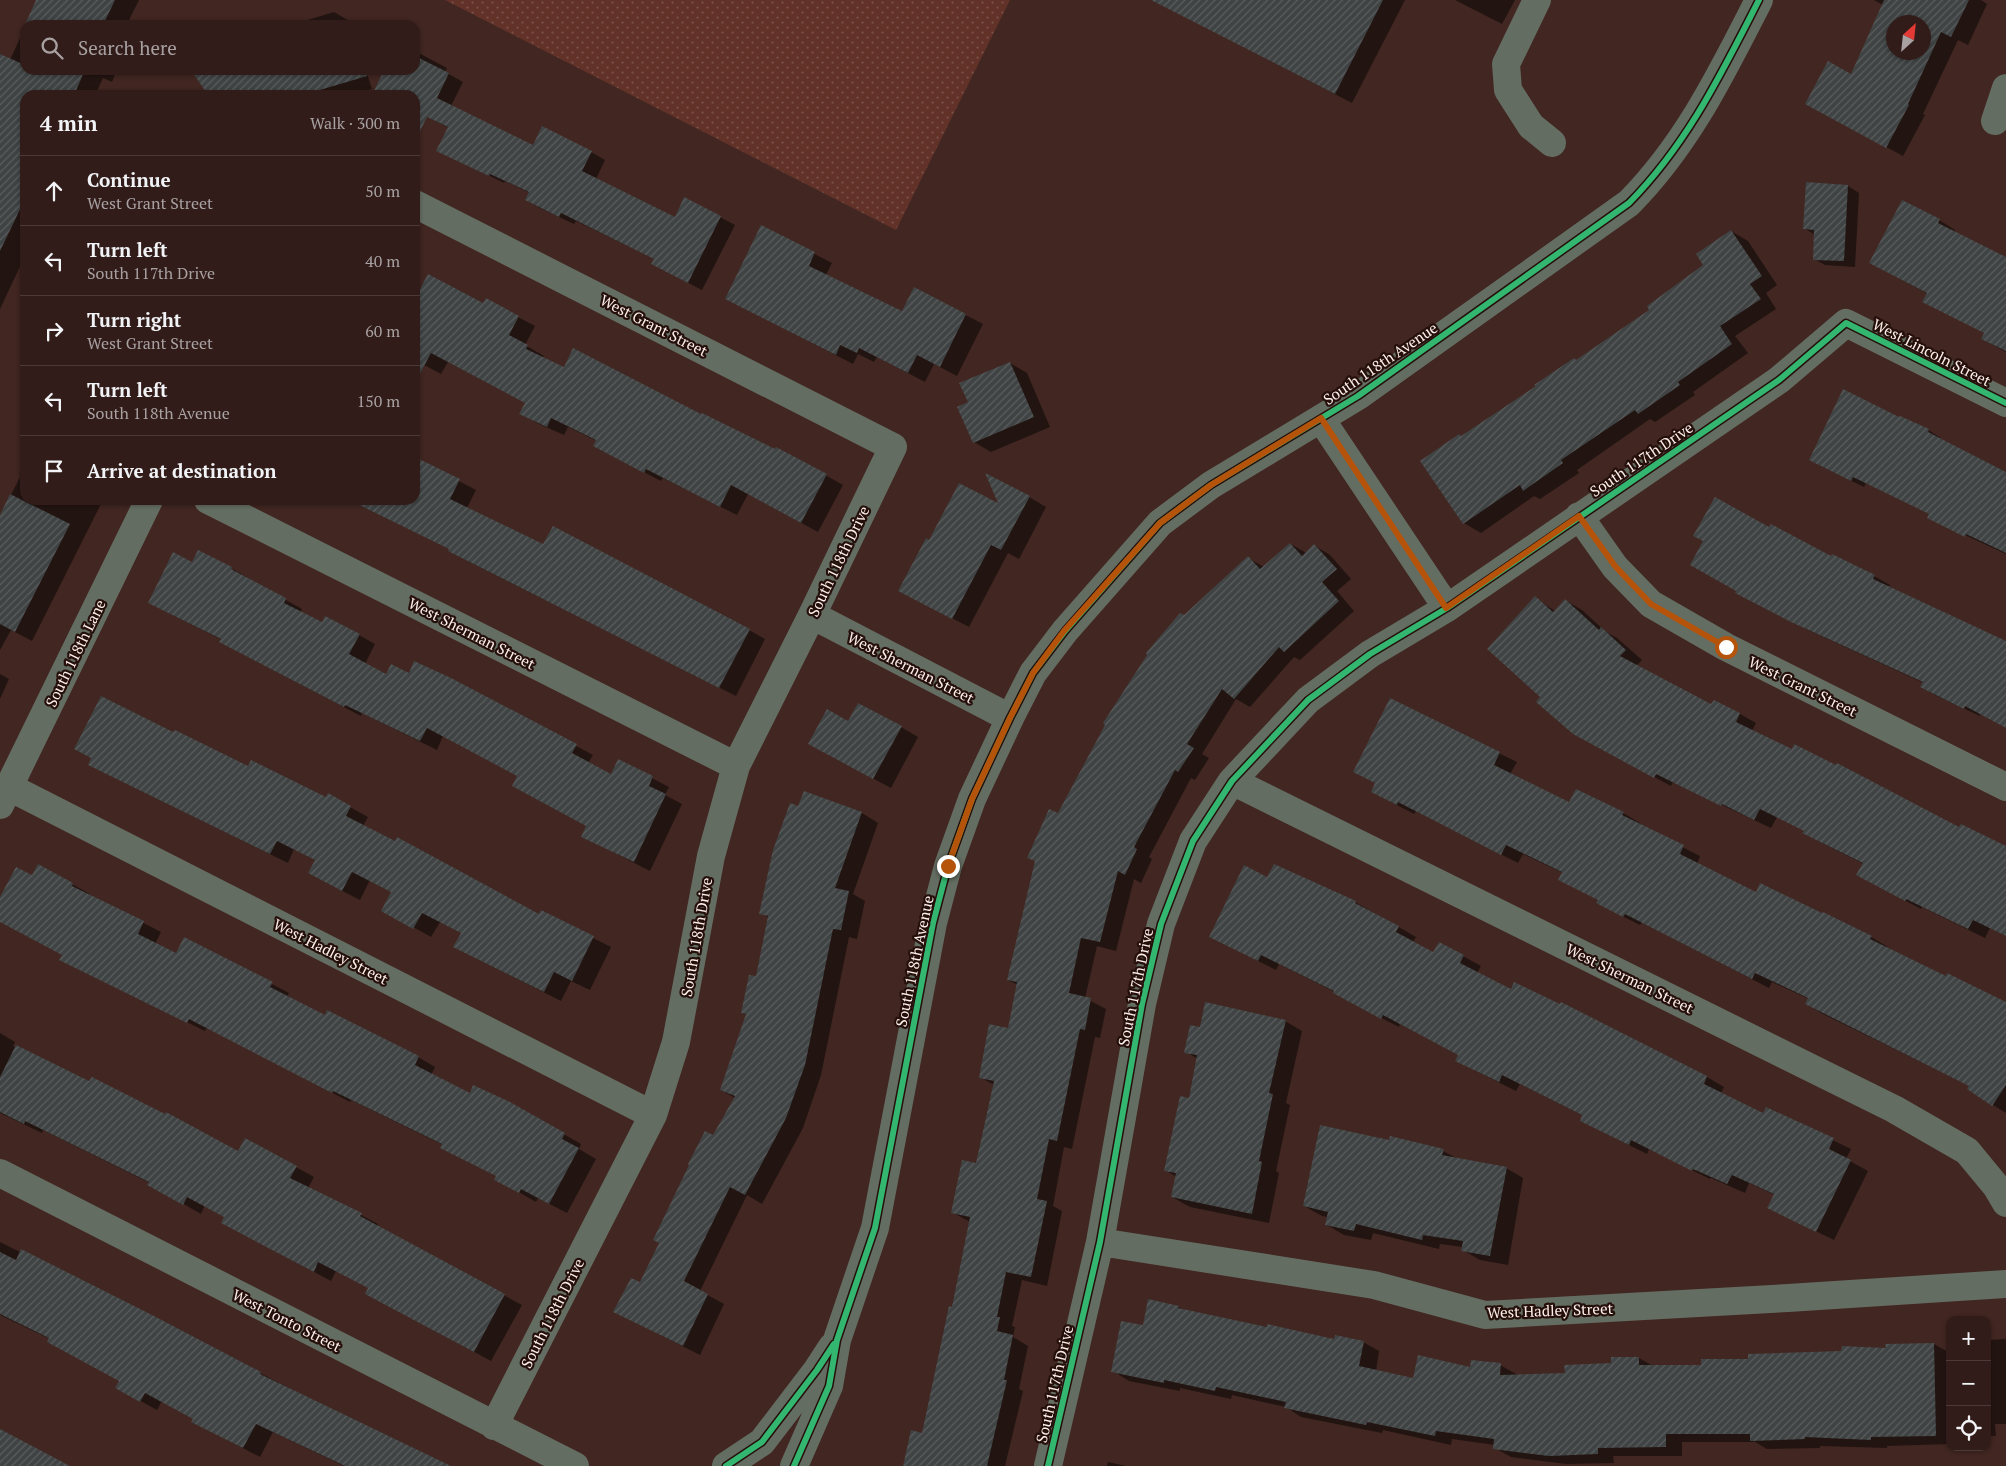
<!DOCTYPE html>
<html lang="en">
<head>
<meta charset="utf-8">
<style>
  :root { --surface:#311c19; --page:#392522; --text:#f1f3f6; --muted:#a8a1a2; --line:#4c3a38 }
  body { margin:0; font-family:"PT Serif",serif; background:var(--page); color:var(--text) }
  .controls { position:absolute; right:15px; bottom:15px; display:grid; overflow:hidden; border-radius:10px; box-shadow:0 1px 4px #0004 }
  .controls button { width:45px; height:45px; display:grid; place-items:center; padding:0; border:0; border-bottom:1px solid var(--line); background:var(--surface); color:var(--text); font:25px sans-serif }
  .compass { position:absolute; left:1886px; top:15px; width:45px; height:45px; border-radius:50%; background:var(--surface); box-shadow:0 1px 4px #0004; rotate:27deg }
  .stop { position:absolute; width:15px; height:15px; margin:-11px; border:4px solid #b45309; border-radius:50%; background:#fff }
  .stop.end { background:#b45309; border-color:#fff; box-shadow:0 1px 5px #0008 }
  .list { margin:0; padding:0; list-style:none }
  h2 { display:flex; justify-content:space-between; align-items:center; height:65px; margin:0; padding:0 20px; font-size:21px }
  h2 small { font-size:16px; font-weight:400; color:var(--muted) }
  .list li { display:grid; grid-template-columns:32px 1fr auto; gap:15px; align-items:center; box-sizing:border-box; height:70px; padding:0 20px; border-top:1px solid var(--line) }
  .list b { display:block; font-size:19px; white-space:nowrap }
  .list p { margin:0; font-size:16px; white-space:nowrap; color:var(--muted) }
  .list em { font-size:16px; font-style:normal; color:var(--muted) }
  .icon { flex:none; width:28px; height:28px; fill:none; stroke:currentColor; stroke-width:2; stroke-linecap:round; stroke-linejoin:round }
  .map { position:relative; flex:none; width:2006px; height:1466px; overflow:hidden }
  .search { position:absolute; background:var(--surface); box-shadow:0 1px 4px #0004; left:20px; top:20px; width:400px; height:55px; display:flex; align-items:center; gap:12px; box-sizing:border-box; padding:0 18px; border-radius:15px; color:var(--muted); font-size:19px }
  .panel { position:absolute; background:var(--surface); box-shadow:0 1px 4px #0004; left:20px; top:90px; width:400px; height:415px; border-radius:15px }
  .map>svg:first-child { display:block }
</style>
</head>
<body>
<div class="map">
<svg width="2006" height="1466" viewBox="0 0 2006 1466">
  <defs>
    <pattern id="grass-dots" width="8" height="8" patternUnits="userSpaceOnUse" patternTransform="scale(1.25)"><rect width="8" height="8" fill="#623229"/><path d="M2 2h.1M6 6h.1" fill="none" stroke="#795048" stroke-width="1.8" stroke-linecap="round"/></pattern>
    <pattern id="building-hatch" width="6" height="6" patternUnits="userSpaceOnUse" patternTransform="scale(1.25)"><rect width="6" height="6" fill="#3f4343"/><path d="M-1 1l2-2M0 6l6-6M5 7l2-2" fill="none" stroke="#5c5e5e"/></pattern>
  </defs>
  <rect width="100%" height="100%" fill="#412621"/>
  <path fill="url(#grass-dots)" d="M445 0H1010L896 230Z"/>
  <path fill="#0007" fill-rule="evenodd" d="M44 0H139L128 22 134 25H26Z
    M1175 0H1405L1352 103 1171 9Z
    M1455 0H1515L1502 24Z
    M1874 0H1981L1987 4 1968 45 1958 40 1923 114 1925 115 1903 156 1823 113 1852 76 1883 5ZM1894 22H1924V52H1894Z
    M334 12 351 22 352 25H291Z
    M25 27V70H117L112 82 103 78 95 95H25V256L0 309V65L10 60Z
    M415 51 447 68 445 72 463 82 451 106 533 146 591 152 605 160 596 179 675 218 685 199 735 225 702 290 652 264 655 259 576 221 574 224 540 208 526 200 530 193 505 181 504 183 438 150 449 128 415 111V95H384L385 70H415Z
    M291 70H366L372 89 352 95H299Z
    M1807 184 1848 186 1859 193 1855 267 1825 265 1814 259 1815 235 1804 228Z
    M1939 220 1955 230 1954 232 2006 259V352L1982 339 1985 333 1928 294 1887 272Z
    M762 227 832 263 826 275 903 312 915 289 983 324 957 376 934 364 925 382 877 357 874 362 858 354 853 364 744 308Z
    M1731 231 1748 241 1777 285 1766 293 1776 309 1735 336 1748 353 1693 392 1695 395 1655 422 1650 419 1577 470 1579 473 1540 499 1534 496 1481 533 1464 523 1421 461 1459 435 1462 436 1577 361 1651 310 1705 265Z
    M415 294 484 305 486 300 535 326 525 345 544 356 542 359 564 369 701 416 775 451 777 448 843 485 818 532 748 494 737 515 663 478 661 481 611 455 597 441 568 427 564 435 537 423 521 413 526 403 448 362 441 374 415 360Z
    M1010 363 1027 373 1050 427 991 452 974 442 969 403Z
    M1900 419 1928 430 1941 438 1940 439 2006 472V554L1941 524 1931 514 1866 483 1864 487 1823 467Z
    M415 458 476 490 467 508 544 546 749 630 765 639 736 696 466 560 450 549 349 500H415Z
    M25 462V500H103L32 641 11 630 0 650V517L21 475 19 474Z
    M1029 497 1046 507 1019 559 1008 553 969 627 917 600 930 542 1000 506Z
    M1770 529 1832 558 1833 556 1874 576 1890 585 1888 588 2006 643V727L1981 713 1980 716 1937 696 1922 687 1924 683 1808 630 1752 601Z
    M1291 544 1306 553 1315 546 1330 555 1351 579 1337 591 1354 611 1300 660 1294 657 1250 707 1236 699 1202 754 1209 758 1195 780 1191 778 1149 857 1152 859 1141 883 1134 879 1116 951 1097 946 1085 998 1106 1009 1100 1038 1095 1037 1072 1149 1064 1147 1053 1206 1062 1211 1047 1286 1022 1280 1012 1326 1015 1327 1013 1337 1028 1346 1019 1389 1023 1391 1005 1466H905L923 1434 953 1308 970 1222 952 1212 977 1164 994 1085 980 1077 1008 1030 1018 985 1008 980 1058 814 1184 616 1248 558 1264 567Z
    M192 563 230 575 233 569 248 578V579L302 609 300 612 322 624 359 635 375 644 365 664 386 676 409 675 450 679 593 755 588 763 612 776 619 761 669 787 665 795 682 804 650 871 582 836 588 826 518 776 443 736 437 750 362 713 361 716 237 651 222 640 149 603Z
    M1535 598 1555 611 1565 600 1582 610 1606 632 1617 638 1642 660 1636 666 1712 706 1714 702 1740 714 1756 723 1752 731 2006 851V936L1990 928 1985 938 1922 907 1921 909 1874 884 1864 864 1820 842 1804 833 1805 831 1777 817 1771 828 1673 782 1671 786 1591 743 1542 697Z
    M0 674 9 679 0 699Z
    M1390 700 1517 762 1510 774 1570 804 1576 791 1623 813 1640 823 1639 825 1700 856 1697 864 1756 893 1871 937 1888 947 1887 948 2006 1005V1113L1993 1105 1970 1086 1823 1014 1806 1004 1809 999 1772 982 1769 988 1642 922 1640 925 1614 912 1599 900 1560 880 1563 873 1523 854 1518 863 1416 811 1414 814 1389 801 1376 783Z
    M849 723 901 727 918 737 891 788 827 754Z
    M174 734 249 768 326 799 328 795 368 817 363 826 539 916 541 912 611 947 590 990 571 981 561 1001 472 956 462 933 440 922 431 937 383 910 392 892 370 880 360 900 327 883 317 861 294 849 288 863 89 765Z
    M805 793 862 813 878 823 853 894 865 901 857 939 849 937 821 1075 803 1128 762 1204 747 1195 700 1291 724 1304 700 1355 615 1312 640 1284 660 1243 691 1165 714 1137 735 1098 721 1090 747 1015 742 1013 757 978 769 918 761 913Z
    M39 866 90 894 89 895 161 932 155 944 177 955 272 984 289 993 287 997 326 1017 418 1057 435 1067 431 1075 470 1094 509 1103 581 1144 579 1149 596 1159 567 1213 538 1198 536 1202 496 1179 497 1176 443 1145 351 1100 350 1102 207 1027 205 1031 78 969 63 955 0 921V900L33 877Z
    M1268 879 1355 902 1416 937 1413 942 1434 954 1439 943 1481 966 1477 973 1511 990 1561 1006 1562 1004 1707 1077 1724 1087 1721 1093 1764 1114 1766 1108 1851 1149 1846 1159 1868 1171 1834 1240 1769 1208 1775 1195 1749 1183 1745 1193 1711 1178 1710 1179 1649 1149 1647 1154 1599 1130 1584 1116 1520 1084 1516 1091 1474 1070 1460 1055 1400 1024 1399 1027 1352 1003 1335 992 1279 964 1276 970 1211 937Z
    M1285 1021 1302 1031 1286 1103 1290 1105 1276 1171 1279 1173 1269 1223 1190 1207 1172 1197 1177 1177 1165 1170 1190 1099 1198 1059 1186 1052 1201 1028Z
    M0 1033 15 1042 13 1046 238 1153 245 1139 314 1177 308 1188 361 1215 378 1224 377 1227 522 1305 491 1361 384 1303 370 1288 336 1271 331 1281 240 1232 226 1217 205 1205 201 1214 149 1184 150 1183 43 1130 42 1133 0 1113Z
    M1390 1141 1443 1151 1458 1159 1506 1168 1523 1178 1508 1265 1480 1260 1463 1250V1247L1440 1244 1439 1249 1373 1233 1371 1240 1344 1235 1327 1225 1328 1217 1322 1216 1304 1206Z
    M0 1242 260 1373 439 1466H344L273 1432 260 1457 209 1430 194 1419 162 1401 157 1410 117 1388 121 1381 50 1339 0 1315Z
    M1179 1307 1187 1312 1335 1340 1363 1342 1379 1351 1376 1371 1414 1379 1471 1368 1500 1365 1516 1374V1376L1566 1375 1639 1358 1653 1366H1703L1750 1360 1934 1344 1950 1353V1444L1887 1446V1448L1820 1446V1448L1767 1449 1755 1442H1682V1456H1613L1614 1463 1566 1464 1511 1457 1495 1448V1445L1452 1439 1451 1445 1383 1430 1382 1433 1301 1417 1286 1407 1232 1395 1231 1399 1180 1388V1391L1129 1381 1113 1371 1144 1327Z
    M2006 1339V1424H1995L1996 1436H1987V1340Z
    M1108 1462 1126 1466H1107Z"/>
  <path fill="url(#building-hatch)" fill-rule="evenodd" d="M36 0H115L103 25H25Z
    M1151 0H1383L1335 94Z
    M1884 0H1969L1951 37 1941 32 1908 104 1909 105 1886 148 1805 104 1828 61 1851 74ZM1894 22H1924V52H1894Z
    M0 54 25 65V70H85L74 95H25V199L0 251Z
    M415 56 449 73 437 98 533 145 542 126 592 151 582 171 675 217 684 197 721 216 688 283 651 264 654 259 561 213 559 217 525 200 529 192 490 174 489 176 436 151 448 127 427 117 415 142V95H372L384 70H415Z
    M191 70H366L367 76 303 95H208Z
    M1806 182 1848 185 1844 261 1813 260 1814 230 1803 229Z
    M1902 200 1940 219 1938 223 2006 257V351L1981 339 1984 333 1922 302 1927 293 1869 263Z
    M761 225 815 252 809 266 902 311 914 287 966 314 940 367 917 355 908 373 859 348 857 353 840 345 836 355 725 299Z
    M1731 230 1762 276 1750 284 1761 299 1720 326 1732 344 1678 382 1680 385 1638 414 1635 410 1561 460 1563 463 1523 491 1520 485 1463 524 1420 461 1459 434 1461 436 1536 386 1534 385 1574 358 1576 360 1649 310 1647 306 1703 265 1696 254Z
    M428 274 483 303 486 298 519 316 509 335 528 345 526 349 564 367 573 348 701 414 702 413 775 449 776 447 827 474 801 523 731 485 720 507 646 469 644 473 593 446 596 440 551 418 547 427 519 414 525 403 431 353 415 383V299Z
    M1010 362 1034 417 973 443 957 407 968 402 959 383Z
    M1843 389 1899 417 1900 416 1929 429 1928 432 2006 472V553L1966 534 1965 537 1927 518 1929 514 1853 477 1851 481 1809 460Z
    M415 457 460 479 450 499 543 544 553 526 750 629 719 688 448 551 449 549 349 500H415Z
    M985 473 1030 496 1001 550 991 545 952 619 898 591 926 538 929 540 959 483 998 503Z
    M10 494 70 524 15 632 0 624V515Z
    M1715 497 1769 527 1771 524 1831 556 1832 554 1875 575 1873 579 2006 641V728L1965 706 1964 709 1920 687 1923 682 1791 622 1735 593 1736 591 1690 565 1703 541 1693 536Z
    M1290 543 1302 556 1314 544 1337 569 1322 582 1339 601 1284 652 1279 647 1234 699 1222 689 1187 744 1194 748 1178 772 1175 770 1134 847 1137 849 1125 875 1118 871 1100 942 1081 938 1069 993 1091 998 1085 1030 1080 1029 1057 1141 1049 1139 1037 1199 1047 1201 1031 1277 1006 1272 997 1317H1000L997 1331 1013 1335 1004 1380H1007L987 1466H903L911 1430 922 1433 949 1306 952 1307 970 1217 951 1213 962 1160 976 1163 994 1081 979 1078 989 1024 1008 1028 1017 982 1007 980 1035 861 1027 858 1049 809 1058 813 1105 725 1103 723 1147 655 1146 653 1180 613 1184 615 1248 556 1260 569Z
    M198 550 232 567 231 569 286 598 284 603 322 622 325 616 360 634 349 654 386 674 391 664 409 673 414 661 451 678 577 744 572 753 611 774 618 759 653 776 649 786 666 794 634 862 581 837 586 826 512 786 517 776 427 728 420 741 345 705 344 707 219 642 221 639 148 603 173 552 192 562Z
    M1535 596 1553 612 1565 599 1599 630 1601 627 1626 650 1620 656 1711 704 1714 700 1740 713 1736 722 1792 749 1794 744 1836 765 1837 763 1959 827 1961 824 2006 846V936L1973 920 1968 929 1906 899 1905 901 1856 875 1863 863 1802 833 1804 831 1760 809 1754 820 1722 804 1721 806 1656 774 1654 778 1573 734 1536 702 1540 697 1487 649Z
    M101 696 173 732 175 730 248 766 251 760 326 797 328 793 351 806 346 816 395 841 397 837 539 914 541 910 594 936 572 981 554 972 544 992 453 947 461 933 422 913 413 929 381 911 391 892 352 872 342 891 308 873 315 860 277 841 270 854 88 765 91 758 74 749Z
    M1390 698 1500 752 1494 765 1569 802 1576 789 1624 812 1622 815 1684 845 1680 854 1756 892 1760 883 1822 913 1823 912 1872 936 1870 939 1946 976 1947 973 2006 1002V1085L1992 1106 1967 1089 1969 1086 1805 1004 1808 998 1755 973 1752 979 1625 914 1623 917 1596 903 1598 900 1558 880 1562 872 1506 845 1501 855 1398 802 1397 805 1371 792 1375 783 1353 772Z
    M858 703 902 726 873 779 808 744 827 709 848 721Z
    M804 791 862 812 835 888 849 891 841 930 833 929 805 1065 786 1118 745 1195 730 1187 684 1281 708 1294 683 1346 613 1312 631 1278 640 1282 659 1243 653 1240 689 1165 688 1164 705 1131 713 1135 735 1096 720 1090 746 1014 741 1013 749 975 756 976 768 916 759 914 773 850 790 803 798 806Z
    M38 864 73 883 72 886 144 921 138 934 176 953 184 937 273 982 270 987 325 1015 327 1010 419 1056 415 1065 470 1093 473 1085 510 1102 565 1133 562 1139 579 1148 549 1204 521 1189 519 1193 494 1180 496 1176 440 1148 442 1144 333 1091 332 1093 189 1019 187 1023 59 960 62 955 0 922V897L16 867 32 875Z
    M1274 864 1356 901 1355 903 1399 926 1396 932 1433 952 1439 942 1464 955 1460 963 1511 989 1514 982 1560 1004 1561 1002 1707 1076 1704 1084 1763 1113 1766 1107 1834 1138 1829 1149 1851 1160 1816 1232 1767 1208 1774 1194 1732 1175 1727 1184 1693 1169 1692 1171 1631 1140 1629 1145 1580 1121 1582 1115 1502 1075 1499 1082 1455 1061 1458 1055 1383 1015 1381 1019 1333 993 1334 991 1261 955 1258 961 1209 937 1244 865 1267 877Z
    M1205 1002 1286 1020 1269 1093 1273 1094 1259 1161 1262 1162 1252 1214 1171 1197 1176 1173 1164 1171 1180 1096 1189 1098 1197 1055 1184 1053 1190 1025 1200 1027Z
    M16 1045 89 1081 92 1077 165 1114 166 1112 238 1151 245 1138 297 1166 290 1178 362 1213 360 1216 505 1294 474 1352 365 1294 368 1288 318 1262 314 1272 221 1223 224 1217 187 1197 183 1205 147 1185 149 1182 25 1121 24 1124 0 1112V1077Z
    M1320 1125 1389 1140 1390 1136 1444 1149 1442 1155 1507 1167 1490 1256 1461 1251 1463 1241 1423 1235 1422 1240 1356 1224 1354 1231 1325 1225 1328 1212 1303 1206Z
    M21 1249 154 1316 261 1372 260 1374 451 1466H345L256 1424 243 1448 191 1422 193 1419 145 1393 140 1402 115 1388 119 1381 47 1342 49 1338 0 1314V1252L16 1260Z
    M1148 1299 1179 1306 1178 1308 1267 1327V1324L1334 1339 1335 1335 1364 1341 1359 1366 1413 1378 1418 1355 1470 1367 1471 1360 1501 1363 1500 1375 1565 1373 1564 1365 1611 1363V1357H1639V1365H1701V1359H1748V1354L1841 1351 1842 1346 1886 1348 1885 1344 1934 1343 1936 1436 1871 1437V1440L1805 1437V1439L1750 1441V1434H1666V1447L1598 1448V1454L1549 1456 1493 1449 1494 1439 1436 1431 1435 1436 1367 1422 1366 1425 1284 1408 1286 1402 1216 1387 1215 1391 1164 1380V1383L1111 1372 1121 1321 1143 1325Z
    M0 1429 70 1466H0Z"/>
  <g fill="none" stroke-linecap="round" stroke-linejoin="round">
    <path stroke="#646d62" stroke-width="28" d="M1537 0 1506 64 1508 90 1531 126 1552 143
      M1995 121 2006 88
      M415 204 893 447 812 615 736 766 711 856 676 1042 653 1115 494 1426
      M1321 419 1447 608
      M208 500 736 766
      M1579 516 1615 567 1651 604 1726 647 2006 787
      M812 615 1010 718
      M1232 781 1894 1109 1967 1151 1996 1186 2006 1203
      M9 787 653 1115
      M0 805 149 500
      M0 1173 575 1466
      M1100 1242 1374 1285 1485 1315 1788 1298 2006 1284
      M726 1466 762 1442 817 1370 832 1347
      M794 1466 829 1386 837 1340 875 1228 933 923 948 866 972 799 1010 718 1033 673 1065 631 1160 523 1211 485 1358 396 1629 203C1688 143 1721 74 1759 0
      M1048 1466 1100 1242 1142 1004 1161 924 1193 841 1232 781 1308 700 1370 654 1447 608 1779 380 1846 323 2006 403"/>
    <g stroke="#250f0b" stroke-width="9">
      <path id="cycleway" d="M726 1466 762 1442 817 1370 834 1344
        M794 1466 829 1386 837 1340 875 1228 933 923 948 866 972 799 1010 718 1033 673 1065 631 1160 523 1211 485 1358 396 1629 203C1688 143 1721 74 1759 0
        M1048 1466 1100 1242 1142 1004 1161 924 1193 841 1232 781 1308 700 1370 654 1447 608 1779 380 1846 323 2006 403"/>
    </g>
    <use href="#cycleway" stroke="#33b770" stroke-width="6"/>
  </g>
  <g fill="none" stroke-linecap="round" stroke-linejoin="round">
    <path stroke="#b45309" stroke-width="6" d="M948 866 972 799 1010 718 1033 673 1064 631 1160 523 1211 485 1321 418 1446 608 1579 516 1615 566 1651 604 1726 647"/>
  </g>
  <g text-anchor="middle" dominant-baseline="central" stroke-width="4.5" stroke-linejoin="round" paint-order="stroke">
    <g font-size="15" fill="#fdefec" stroke="#250f0b">
      <text transform="translate(654 325) rotate(27)">West Grant Street</text>
      <text transform="translate(1932 352) rotate(27)">West Lincoln Street</text>
      <text transform="translate(1380 363) rotate(-34)">South 118th Avenue</text>
      <text transform="translate(1641 459) rotate(-34)">South 117th Drive</text>
      <text transform="translate(838 561) rotate(-64)">South 118th Drive</text>
      <text transform="translate(472 633) rotate(27)">West Sherman Street</text>
      <text transform="translate(75 653) rotate(-64)">South 118th Lane</text>
      <text transform="translate(911 667) rotate(27)">West Sherman Street</text>
      <text transform="translate(1803 686) rotate(26)">West Grant Street</text>
      <text transform="translate(696 937) rotate(-80)">South 118th Drive</text>
      <text transform="translate(331 951) rotate(27)">West Hadley Street</text>
      <text transform="translate(914 961) rotate(-78)">South 118th Avenue</text>
      <text transform="translate(1630 978) rotate(26)">West Sherman Street</text>
      <text transform="translate(1135 987) rotate(-78)">South 117th Drive</text>
      <text transform="translate(1550 1310) rotate(-2)">West Hadley Street</text>
      <text transform="translate(552 1313) rotate(-63)">South 118th Drive</text>
      <text transform="translate(287 1320) rotate(27)">West Tonto Street</text>
      <text transform="translate(1054 1384) rotate(-77)">South 117th Drive</text>
    </g>
  </g>
</svg>
<div class="controls">
<button>+</button>
<button>−</button>
<button><svg class="icon" aria-label="locate" viewBox="0 0 24 24"><circle cx="12" cy="12" r="6"/><path d="M12 2v4M12 18v4M2 12h4M18 12h4"/></svg></button>
</div>
<svg class="compass" viewBox="-18 -18 36 36"><path d="M0-13l5 13h-10z" fill="#e53935"/><path d="M0 13l5-13h-10z" fill="#a8a1a2"/></svg>
<div class="stop" style="left:1726px;top:647px"></div>
<div class="stop end" style="left:948px;top:866px"></div>
<div class="search"><svg class="icon" aria-label="search" viewBox="0 0 24 24"><circle cx="10" cy="10" r="6"/><path d="M15 15l6 6"/></svg>Search here</div>
<section class="panel">
<h2>4 min<small>Walk · 300 m</small></h2>
<ul class="list">
<li><svg class="icon" aria-label="ahead" viewBox="0 0 24 24"><path d="M12 20V5M6 11l6-6 6 6"/></svg><div><b>Continue</b><p>West Grant Street</p></div><em>50 m</em></li>
<li><svg class="icon" aria-label="left" viewBox="0 0 24 24"><path d="M17 20v-9H6M10 6l-5 5 5 5"/></svg><div><b>Turn left</b><p>South 117th Drive</p></div><em>40 m</em></li>
<li><svg class="icon" aria-label="right" viewBox="0 0 24 24"><path d="M7 20v-9h11M14 6l5 5-5 5"/></svg><div><b>Turn right</b><p>West Grant Street</p></div><em>60 m</em></li>
<li><svg class="icon" aria-label="left" viewBox="0 0 24 24"><path d="M17 20v-9H6M10 6l-5 5 5 5"/></svg><div><b>Turn left</b><p>South 118th Avenue</p></div><em>150 m</em></li>
<li><svg class="icon" aria-label="arrive" viewBox="0 0 24 24"><path d="M6 21V4h12l-3 4 3 4H6"/></svg><div><b>Arrive at destination</b></div></li>
</ul>
</section>
</div>
</body>
</html>
